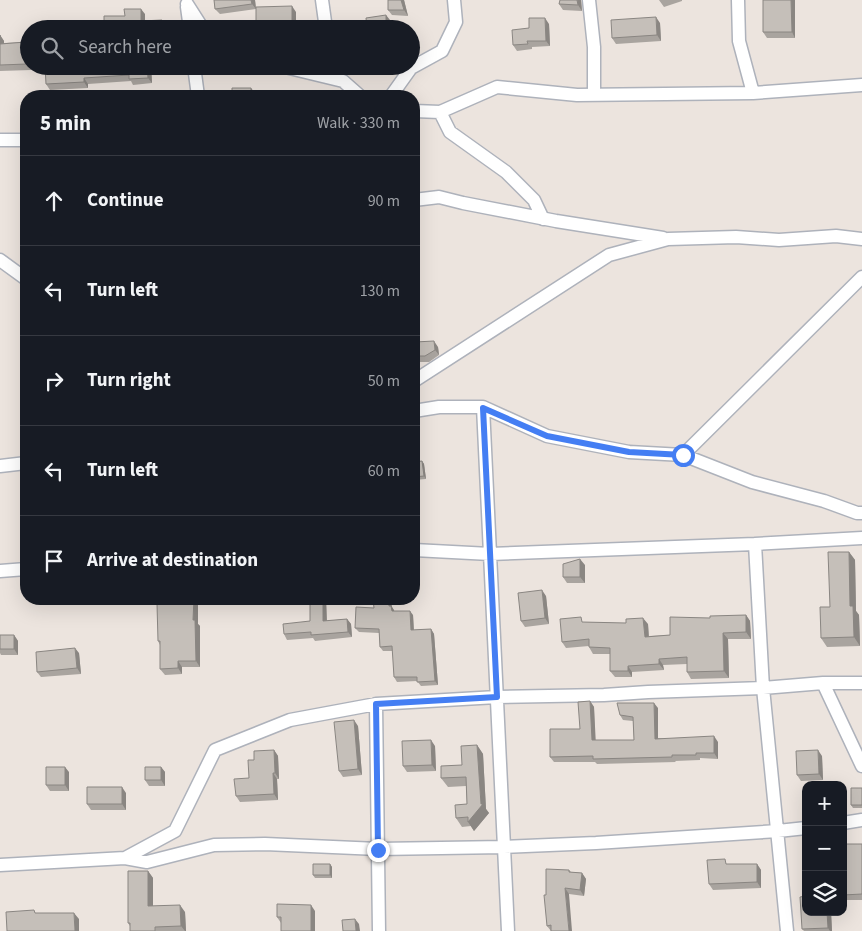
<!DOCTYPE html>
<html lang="en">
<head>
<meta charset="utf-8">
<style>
  :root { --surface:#171b24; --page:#20242c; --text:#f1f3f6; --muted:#9ea1a6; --line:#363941 }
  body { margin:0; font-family:"Source Sans 3",sans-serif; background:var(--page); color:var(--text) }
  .controls { position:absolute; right:15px; bottom:15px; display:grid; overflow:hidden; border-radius:10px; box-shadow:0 5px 20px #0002 }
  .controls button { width:45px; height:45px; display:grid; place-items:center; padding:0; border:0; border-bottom:1px solid var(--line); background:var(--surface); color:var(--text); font:25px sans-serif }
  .stop { position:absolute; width:15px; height:15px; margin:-11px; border:4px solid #447ef3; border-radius:50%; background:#fff }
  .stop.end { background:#447ef3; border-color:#fff; box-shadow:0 1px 5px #0008 }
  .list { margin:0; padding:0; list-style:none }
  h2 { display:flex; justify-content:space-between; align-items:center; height:65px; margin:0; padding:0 20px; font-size:21px }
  h2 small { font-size:16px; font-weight:400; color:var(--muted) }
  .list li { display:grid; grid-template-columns:32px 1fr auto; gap:15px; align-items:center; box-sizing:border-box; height:90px; padding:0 20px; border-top:1px solid var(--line) }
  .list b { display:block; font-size:19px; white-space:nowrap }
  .list em { font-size:16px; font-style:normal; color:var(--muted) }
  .icon { flex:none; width:28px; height:28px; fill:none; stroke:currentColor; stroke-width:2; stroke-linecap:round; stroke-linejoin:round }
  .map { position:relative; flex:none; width:862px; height:931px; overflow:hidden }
  .search { position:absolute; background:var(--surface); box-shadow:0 5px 20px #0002; left:20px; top:20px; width:400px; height:55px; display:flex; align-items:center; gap:12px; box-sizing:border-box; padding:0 18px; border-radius:28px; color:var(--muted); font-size:19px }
  .panel { position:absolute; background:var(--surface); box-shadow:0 5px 20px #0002; left:20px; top:90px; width:400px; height:515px; border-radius:20px }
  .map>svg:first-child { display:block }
</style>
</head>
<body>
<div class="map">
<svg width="862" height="931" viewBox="0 0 862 931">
  <rect width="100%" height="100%" fill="#ece4de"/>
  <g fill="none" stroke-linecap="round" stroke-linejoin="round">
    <g stroke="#aeb2bb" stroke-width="15">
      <path id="minor" d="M322 0 326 29
        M589 0 594 47V95
        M738 0 739 41 753 93
        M187 4 203 29
        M187 7 190 29
        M194 66 198 96
        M281 66 343 81 360 96
        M391 96 411 68 442 51 456 22 454 0
        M414 111 440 112 450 132 506 172 534 200 543 219
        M440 112 497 87 577 95 753 93 862 85
        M0 140H26
        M414 200 439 197 463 203 556 221 663 238
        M0 260 26 279
        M414 381 609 255 668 239 736 237 779 240 836 236 862 239
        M483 407 508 931
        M414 411 439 407H483L547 436 629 452 683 455 752 482 824 501 857 513H862
        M683 455 862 277
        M0 466 26 463
        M755 544 763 688 787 931
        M414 550 490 554 755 544 862 538
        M0 571 26 569
        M823 683 862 766
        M376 704 379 931
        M843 823 862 820
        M125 858 175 831 215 750 290 720 376 704 497 697 604 695 648 692 763 688 823 683H862
        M0 865 125 858 147 862 214 845 265 844 378 849 504 847 596 843 778 831 806 828"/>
    </g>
    <use href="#minor" stroke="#fff" stroke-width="12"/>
  </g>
  <path fill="#a9a49f" d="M214 0H255L256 9 220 14 215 9Z
    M388 0H404L408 16 392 15 388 10Z
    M581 0 582 11 563 10 559 4Z
    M659 0H682V1L664 7Z
    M795 0V38H767L763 32Z
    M296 12V27L260 28 256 22Z
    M660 23 661 41 616 44 612 38Z
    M549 24 550 46 532 47V49L517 51 513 45 529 28Z
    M0 35 4 41V43L26 42 31 70 0 71Z
    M151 66 152 83 133 85 131 81 88 84V88L50 90 46 84Z
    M414 202 418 208 420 246H414Z
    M438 347 439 355 429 362H420L416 356Z
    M422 461 424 464 426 479 414 480V462Z
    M849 552 855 560 856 611 859 615 860 646 827 647 821 638 830 607Z
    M585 565V583H567L563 577Z
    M546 596 549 624 525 627 521 621Z
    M310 599H326L327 621 347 619 351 624 352 637 315 641 313 638 287 640 284 634 310 621Z
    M198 601V624L200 626V667H182V674L165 675 160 669V645L158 641Z
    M392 607 394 611 413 615 414 630 431 629 434 634 438 685 421 686 417 681 397 682 394 677 393 651H383L380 647 379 633 359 632 355 628 374 608Z
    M746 615 750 621 751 639H728L729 678 691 679 687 672V664L663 665 664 670 632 672V677H615L610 671V654H593L589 647V646L566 648 562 642 585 622 648 624 649 636 670 635 710 618Z
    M0 635H14L18 641V655H1L0 653Z
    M79 653 81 674 41 677 37 672Z
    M590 701 594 707 595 740H634L633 721 623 720 620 715 658 708V738L718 742V759L700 758V760L675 761 676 762 597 764 595 762H554L550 757 580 729Z
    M358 726 362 775 343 777 339 771Z
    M477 745 483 754 486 809 489 813 474 831 471 826 462 827 456 818 467 804 466 786 448 787 441 778 462 765Z
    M435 746 436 771 407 772 403 766Z
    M274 750 278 756 279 779H277L278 800 240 802 236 796 249 778Z
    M822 756 823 780 801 781 797 775Z
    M161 767 165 772V786H149L145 780Z
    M69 772V791H50L46 785Z
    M862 788V808H853L851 805Z
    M126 793V810H91L87 804Z
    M843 841 844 844H862V900H843Z
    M330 864 332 867V878H315L313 875Z
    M729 864H757L761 870V888L713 890 709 884Z
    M569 870 571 872 582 873 586 879 584 896 569 894 551 931 547 926 546 895Z
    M148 871 153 878V906L185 912 186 931H130V926L128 923Z
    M315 911 281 923 277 917Z
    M806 912H831L832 931H804L802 929Z"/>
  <path fill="#8a8682" d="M251 0H255L256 9 252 4Z
    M401 0H404L408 16 404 10Z
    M577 0H581L582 11 578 5Z
    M791 0H795V38L792 32Z
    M292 6 296 12V27L292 21Z
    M141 9 145 14V27L141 21Z
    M386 15 390 20V29H386Z
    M656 17 660 23 661 41 657 35Z
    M545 18 549 24 550 46 546 41Z
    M162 20 166 26V29H162Z
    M0 35 4 41V49L0 44Z
    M26 42 29 47V66H30L31 70 27 64Z
    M147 66H151L152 83 148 78Z
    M84 78 88 84V88L84 82Z
    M251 88 255 93 256 96H251Z
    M414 202 418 208 420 246 416 240Z
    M414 304 416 342 414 339Z
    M434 341 438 347 439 355 435 350Z
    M422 461 424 464 426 479 424 476Z
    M849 552 855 560 856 611 859 615 860 646 854 637 850 606Z
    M580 559 585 565V583L580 577Z
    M542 590 546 596 549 624 545 618Z
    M194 599H197L198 601V624L200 626V667L196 661 193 620Z
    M323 599H326L327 627 323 621Z
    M388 599H391L392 607 394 610 395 615 389 606Z
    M410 611 413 615 414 635 411 630Z
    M746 615 750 621 751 639 746 632Z
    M643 618 648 624 649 643 645 637Z
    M347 619 351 624 352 637 348 632Z
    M431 629 434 634 438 685 435 681Z
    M723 633 728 639 729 678 724 671Z
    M14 635 18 641V655L14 649Z
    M75 648 79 653 81 674 77 668Z
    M659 659 663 665 664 670 659 664Z
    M178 661 182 667V674L178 668Z
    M628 666 632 672V677L628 671Z
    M590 701 594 707 596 746 592 740Z
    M654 703 658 708V744L655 739Z
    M354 720 358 726 362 775 358 769Z
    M714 736 718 742V759L714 753Z
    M431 740 435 746 436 771 432 765Z
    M477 745 483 754 486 809 489 813 474 831 468 822 481 804Z
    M274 750 278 756 279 779 275 773Z
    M818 750 822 756 823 780 819 774Z
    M65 767 69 772V791L65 785Z
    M161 767 165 772V786L161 780Z
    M273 773 277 779 278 800 274 794Z
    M122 787 126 793V810L122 804Z
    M330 864 332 867V878L330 875Z
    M757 864 761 870V888L757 882Z
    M148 871 153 878V914L148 906Z
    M582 873 586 879 584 896 580 890Z
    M565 888 569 894 572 931H569Z
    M180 905 185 912 186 931H185L181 926Z
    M311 905 315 911V931H311Z
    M827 912H831L832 931H830L828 928Z
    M74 913 79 919V931H75Z
    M355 919 359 924 360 931H356Z"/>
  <path fill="#c5bfb9" stroke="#8a8682" d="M214 0H251L252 4 215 9Z
    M388 0H401L404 10H388Z
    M560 0H577L578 5 559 4Z
    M763 0H791L792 32H763Z
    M292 6V21L256 22V7Z
    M124 9H141V21L162 20V29H104V16H125Z
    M386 15V29H367L366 18Z
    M656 17 657 35 612 38 611 20Z
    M529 18H545L546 41H527L528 44 513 45 512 30 529 28Z
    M0 35V44L26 42 27 64 0 65Z
    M45 66H147L148 78 129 79V75L84 78V82L46 84Z
    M232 88H251V96H232Z
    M414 206 416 240H414Z
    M434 341 435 350 425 356H416L415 342Z
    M422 461 424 476 414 477V462Z
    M828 552H849L850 606H853L854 637 821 638 820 607H830Z
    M580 559V577H563V564Z
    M542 590 545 618 521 621 518 593Z
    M162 599H194L193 620H195L196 661H178V668L160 669V641H158L157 604H162Z
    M310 599H323V621L347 619 348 632 311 635V632L284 634 283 624 310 621Z
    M373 599H388L389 606H391L392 611H410L411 630 431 629 435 681 417 682V677H394L392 646 380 647 379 629 355 628 356 607 374 608Z
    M746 615V632L723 633 724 671 687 672V657L659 659V664L628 666V671H610V648L589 647V639L562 642 560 619 581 617 582 622 626 623V619L643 618 645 637 670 635V617L710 618V616Z
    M0 635H14V649H0Z
    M75 648 77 668 37 672 36 652Z
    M590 701 592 740H634L633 717 620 715 617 703H654L655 739 714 736V753H696V755H672V757L593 759V756L550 757V729H580L578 702Z
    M354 720 358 769 339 771 334 722Z
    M431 740 432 765 403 766 402 741Z
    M477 745 481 804H483L468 822V817L456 818 455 805 467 804 466 777 441 778V766L462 765 461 746Z
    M274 750 275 773H273L274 794 236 796 234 779 249 778 248 760H254V751Z
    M818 750 819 774 797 775 796 751Z
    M46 767H65V785H46Z
    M145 767H161V780H145Z
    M814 784H826V785H814Z
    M87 787H122V804H87Z
    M851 788H862V805H851Z
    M843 844H862V894L843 895Z
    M725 859 726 864H757V882L709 884 707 860Z
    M313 864H330V875H313Z
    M546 869 569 870V872L582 873 580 890 565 888 569 931H551V925L547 926 544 895H546Z
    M128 871H148V906L180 905 181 926 155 927V931H130V923H128Z
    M806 896V912H827L828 928 802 929 800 897Z
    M277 904 311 905V931H281V917H277Z
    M34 910 35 913H74L75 931H7L6 912Z
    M355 919 356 931H343L342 920Z"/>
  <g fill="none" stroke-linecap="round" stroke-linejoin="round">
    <path stroke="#447ef3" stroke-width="6" d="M378 850 376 704 497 697 483 408 547 436 629 452 683 455"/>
  </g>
</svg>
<div class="controls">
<button>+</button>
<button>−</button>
<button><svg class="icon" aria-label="layers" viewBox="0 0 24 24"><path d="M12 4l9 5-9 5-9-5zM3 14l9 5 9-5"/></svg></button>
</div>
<div class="stop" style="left:683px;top:455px"></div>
<div class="stop end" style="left:378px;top:850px"></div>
<div class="search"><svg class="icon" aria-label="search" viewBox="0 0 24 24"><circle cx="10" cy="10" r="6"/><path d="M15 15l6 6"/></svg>Search here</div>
<section class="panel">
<h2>5 min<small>Walk · 330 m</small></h2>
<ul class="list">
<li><svg class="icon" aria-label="ahead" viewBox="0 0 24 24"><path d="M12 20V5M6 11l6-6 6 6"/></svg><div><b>Continue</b></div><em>90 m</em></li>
<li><svg class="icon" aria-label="left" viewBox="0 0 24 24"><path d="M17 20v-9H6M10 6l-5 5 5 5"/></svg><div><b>Turn left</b></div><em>130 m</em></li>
<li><svg class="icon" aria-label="right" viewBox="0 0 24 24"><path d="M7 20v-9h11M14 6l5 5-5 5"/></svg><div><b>Turn right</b></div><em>50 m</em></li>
<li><svg class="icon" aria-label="left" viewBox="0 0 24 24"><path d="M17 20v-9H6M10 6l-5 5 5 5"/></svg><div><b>Turn left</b></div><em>60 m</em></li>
<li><svg class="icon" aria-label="arrive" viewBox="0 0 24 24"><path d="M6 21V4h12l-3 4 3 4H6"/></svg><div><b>Arrive at destination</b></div></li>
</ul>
</section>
</div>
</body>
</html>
